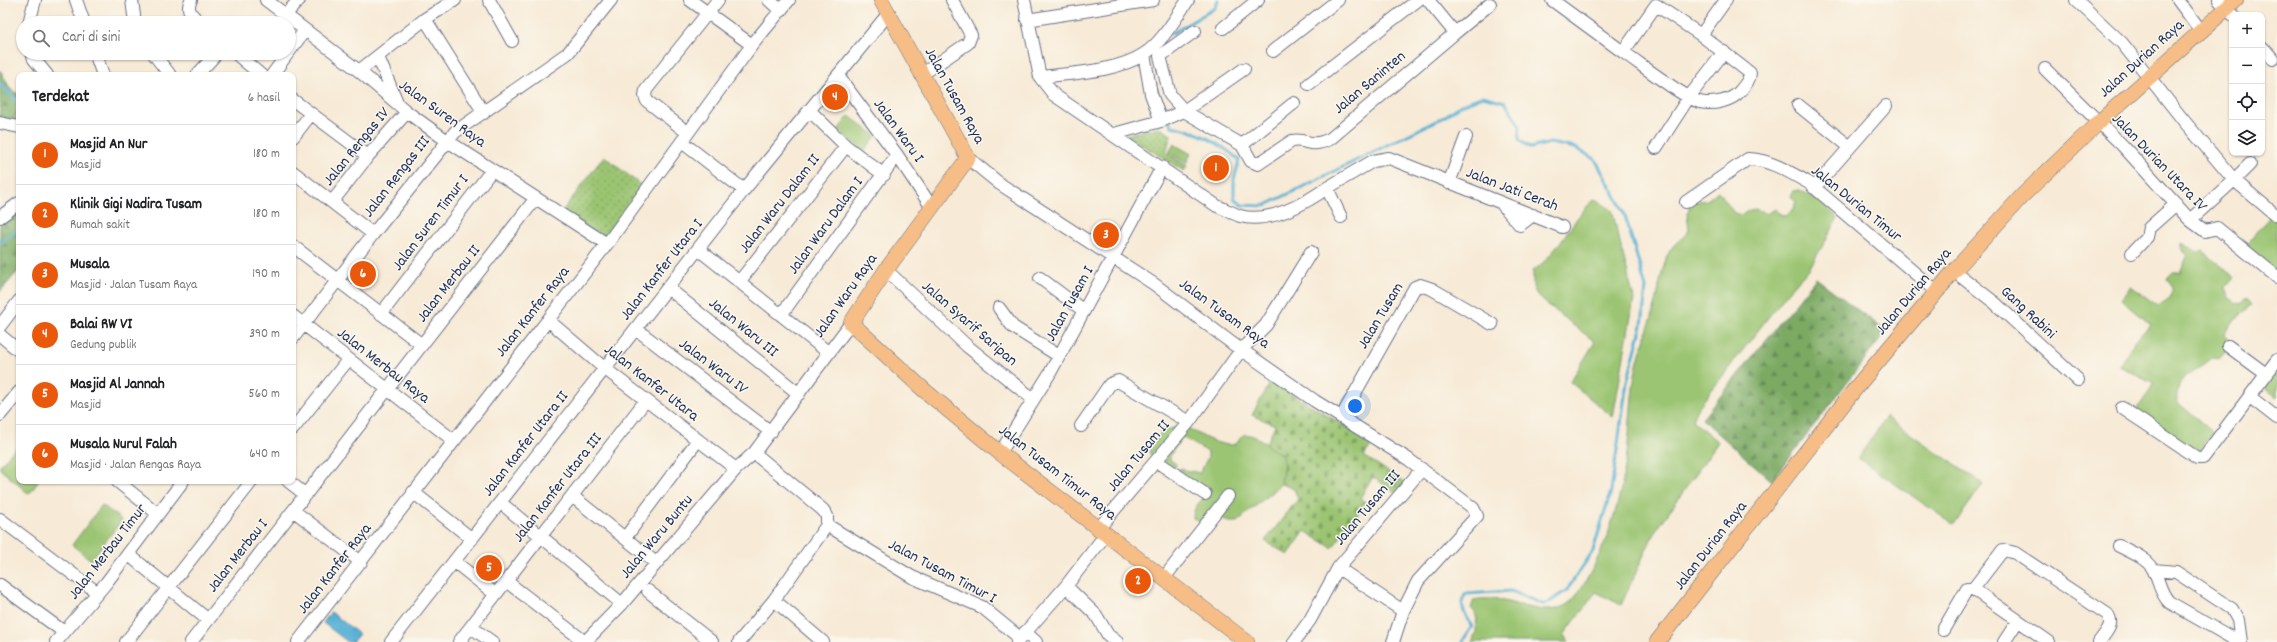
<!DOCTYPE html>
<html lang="id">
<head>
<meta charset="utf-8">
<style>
  :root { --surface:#fff; --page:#f2f2f2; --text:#202124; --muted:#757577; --line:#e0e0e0; --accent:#ea580c }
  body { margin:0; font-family:Dekko,sans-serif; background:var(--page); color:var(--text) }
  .controls { position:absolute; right:12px; top:12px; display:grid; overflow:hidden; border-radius:8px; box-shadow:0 1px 3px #0004 }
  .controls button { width:36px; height:36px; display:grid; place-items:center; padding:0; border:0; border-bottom:1px solid var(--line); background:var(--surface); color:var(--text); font:20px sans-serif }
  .you { position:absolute; left:1355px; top:406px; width:14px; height:14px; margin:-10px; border:3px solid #fff; border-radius:50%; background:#1a73e8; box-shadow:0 0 0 6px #1a73e833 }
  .badge { display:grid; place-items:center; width:26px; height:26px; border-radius:50%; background:var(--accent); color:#fff; font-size:13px; font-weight:700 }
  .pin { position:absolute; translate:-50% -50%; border:2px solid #fff; box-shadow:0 1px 4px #0006 }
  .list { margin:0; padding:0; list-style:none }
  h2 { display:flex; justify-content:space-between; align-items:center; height:52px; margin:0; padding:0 16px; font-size:17px }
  h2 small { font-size:13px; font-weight:400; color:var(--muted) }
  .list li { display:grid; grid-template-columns:26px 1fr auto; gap:12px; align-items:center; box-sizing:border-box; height:60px; padding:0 16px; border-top:1px solid var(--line) }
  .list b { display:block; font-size:15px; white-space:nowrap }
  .list p { margin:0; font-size:13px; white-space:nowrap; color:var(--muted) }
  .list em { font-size:13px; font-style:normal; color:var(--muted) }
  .icon { flex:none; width:22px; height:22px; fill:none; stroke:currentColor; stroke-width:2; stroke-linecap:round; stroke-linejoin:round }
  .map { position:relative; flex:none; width:2277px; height:642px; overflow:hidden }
  .search { position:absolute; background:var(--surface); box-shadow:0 1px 3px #0004; left:16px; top:16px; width:280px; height:44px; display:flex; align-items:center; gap:10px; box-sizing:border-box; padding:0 14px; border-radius:22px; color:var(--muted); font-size:15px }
  .panel { position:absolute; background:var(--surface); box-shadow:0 1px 3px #0004; left:16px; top:72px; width:280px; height:412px; border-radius:8px }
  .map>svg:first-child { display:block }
</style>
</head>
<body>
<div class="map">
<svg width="2277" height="642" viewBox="0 0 2277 642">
  <defs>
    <pattern id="forest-firs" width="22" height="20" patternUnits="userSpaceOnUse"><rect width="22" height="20" fill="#7caa64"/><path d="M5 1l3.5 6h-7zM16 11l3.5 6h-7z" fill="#658b56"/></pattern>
    <pattern id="cemetery-stones" width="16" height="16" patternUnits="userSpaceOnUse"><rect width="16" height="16" fill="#9bc572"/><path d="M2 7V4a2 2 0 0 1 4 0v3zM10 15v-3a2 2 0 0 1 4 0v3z" fill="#7ea061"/></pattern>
    <pattern id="park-dots" width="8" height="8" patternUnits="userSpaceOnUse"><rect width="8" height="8" fill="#9bc572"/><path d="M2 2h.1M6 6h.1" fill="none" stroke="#7ea061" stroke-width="1.8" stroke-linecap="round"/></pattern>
  </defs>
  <rect width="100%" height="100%" fill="#fbf7ec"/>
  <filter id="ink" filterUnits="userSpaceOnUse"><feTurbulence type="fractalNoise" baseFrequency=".025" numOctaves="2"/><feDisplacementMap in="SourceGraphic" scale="8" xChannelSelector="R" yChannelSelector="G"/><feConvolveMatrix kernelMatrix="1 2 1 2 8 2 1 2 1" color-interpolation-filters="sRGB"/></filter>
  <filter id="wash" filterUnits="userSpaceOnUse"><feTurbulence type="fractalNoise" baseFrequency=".012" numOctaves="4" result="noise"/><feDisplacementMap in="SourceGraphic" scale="16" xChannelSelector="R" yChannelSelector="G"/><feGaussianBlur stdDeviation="0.9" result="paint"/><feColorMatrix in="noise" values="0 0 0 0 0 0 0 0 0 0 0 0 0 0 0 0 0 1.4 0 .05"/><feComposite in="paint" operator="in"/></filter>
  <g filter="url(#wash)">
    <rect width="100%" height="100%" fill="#f7ead6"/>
    <path fill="#9bc572" stroke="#5b7a68" d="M849 116 876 136 864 151 838 130Z
      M1174 144 1191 154 1186 163 1169 152Z
      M1800 190 1826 205 1838 219 1809 269 1788 292 1697 409 1692 420 1718 442 1653 535 1621 605 1596 592 1564 635 1568 642H1472L1476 632 1477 615 1471 608 1474 600C1504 593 1536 618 1562 607 1574 602 1579 591 1586 581 1605 548 1618 510 1624 473 1631 437 1629 400 1637 365 1641 346 1649 328 1654 310 1660 291 1660 266 1671 249 1676 241 1685 238 1689 229L1687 214 1691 202 1707 200 1718 191 1734 213 1742 215C1751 208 1755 207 1766 214L1776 209 1780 214 1786 215 1792 210 1796 202 1791 196 1793 191Z
      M1595 199 1612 210 1634 299 1613 417 1570 382 1595 342 1537 296 1533 287V271C1560 252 1570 220 1595 199Z
      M2277 209V273L2246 249 2256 232Z
      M2182 242 2196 252 2203 251 2227 270 2234 278 2225 288C2227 297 2232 302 2242 304L2246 298 2252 305 2235 320 2224 335 2230 341 2229 348 2219 359 2212 358C2196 374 2175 373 2177 402L2214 433 2196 455 2136 412 2154 383 2119 366 2130 348 2150 324 2121 299 2131 286 2158 306 2170 298 2173 289 2167 278 2173 272H2180L2187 257 2182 249Z
      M2277 372V397L2265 388Z
      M1886 417 1983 484 1954 525 1858 458Z
      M1184 426C1199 434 1213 444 1230 445 1237 445 1238 441 1242 436 1249 429 1275 449 1282 455L1284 465 1281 484 1237 522H1229L1217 515C1209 520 1202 525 1193 518 1193 507 1200 500 1209 495L1210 488 1206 485 1200 491 1189 489 1177 484 1175 478 1178 470 1181 469 1200 473 1208 457V452L1182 437 1170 456V460L1176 464 1175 468 1157 460 1149 453 1164 427 1170 429Z
      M15 448 19 452V481H39L29 494 0 469V466Z
      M102 505 122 520 91 560 72 545Z"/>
    <path fill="url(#forest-firs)" stroke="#4c6c61" d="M0 70 11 90 19 94V121L0 118Z
      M19 209V270L0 292V224Z
      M1816 278 1886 331 1772 481 1702 419Z"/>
    <path fill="url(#cemetery-stones)" stroke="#5b7a68" d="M1271 381 1373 443 1364 456 1406 483 1396 493 1373 477 1360 498 1366 503 1332 548 1305 531 1288 555 1265 541 1298 499 1294 489 1281 484 1284 465 1282 455 1266 445 1275 425 1252 415Z"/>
    <path fill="url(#park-dots)" stroke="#5b7a68" d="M1159 127 1171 135 1166 152 1187 166 1184 171 1126 135Z
      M604 156 642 186 607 240 561 213Z"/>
    <path fill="#57b1d5" stroke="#39709a" d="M331 612 359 634 352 642H348L323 623Z"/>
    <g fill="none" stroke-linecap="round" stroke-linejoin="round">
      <path stroke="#57b1d5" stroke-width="3" d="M1171 34 1215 8 1218 0
        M0 83 19 104
        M1156 89 1167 115
        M1169 120 1172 126C1197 131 1220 143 1239 160L1234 180V198L1242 205 1264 206 1444 117 1461 105 1483 96 1505 102 1520 126 1519 140 1531 148 1550 143 1575 148 1595 159 1624 212 1646 288 1642 325 1627 382 1611 491 1593 551 1567 590 1545 605 1511 591 1466 594C1457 604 1466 616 1472 626L1462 642
        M0 242 19 230"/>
    </g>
  </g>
  <g filter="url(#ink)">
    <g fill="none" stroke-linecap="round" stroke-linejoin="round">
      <g stroke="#687088" stroke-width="14">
        <path id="minor" d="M76 0 84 23
          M132 0 135 23
          M191 0C185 11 193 16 201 23
          M266 0 359 71 407 112 446 140 607 244
          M489 0 512 41
          M690 0 752 45
          M769 0 781 11
          M1024 0 1040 77 1054 95 1217 206C1225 209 1232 213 1240 216 1269 224 1304 204 1327 188L1341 217
          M1552 0 1623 52
          M2076 0 2122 43 2184 121 2234 180 2250 164
          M2178 0 2201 31
          M2219 0 2233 15
          M285 15 299 0
          M425 19 484 113
          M1027 20 1153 0
          M29 23 35 0
          M1223 28 1258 0
          M1195 31 1160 56 1170 95 1184 111 1242 145 1251 161 1258 164 1292 141C1308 138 1308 149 1330 139L1455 33 1428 0
          M1455 33 1490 4
          M1701 35 1750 73C1750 80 1745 85 1740 91 1732 101 1713 105 1700 102 1682 97 1641 64 1623 52L1656 5 1701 35 1726 0
          M2262 47 2273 59
          M1273 51 1338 0
          M289 52 305 30
          M32 53 34 59 47 75
          M95 53 103 75
          M153 53 170 75
          M235 53 261 75
          M1144 54 1151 94 1161 121
          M378 57 397 102
          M2045 69 2123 146 2190 220 2205 231 2217 228 2277 277
          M359 71 425 19 455 0
          M197 75 217 53
          M272 75 288 53
          M921 75 968 43 971 35 952 0
          M838 76 897 155 931 206
          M1040 77C1071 73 1117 72 1144 54 1161 44 1177 16 1188 0
          M1309 84 1418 0
          M293 100 368 156
          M1798 105 1850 147
          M809 110 846 146 884 175
          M0 123 19 127
          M688 133 647 101 645 96 646 90 718 0
          M1114 134 1161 121 1184 111 1244 69
          M293 137 311 114
          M682 142 744 190
          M1242 145 1294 103
          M1656 148 1689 97 1724 52
          M968 158 1000 184 1154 284 1233 344 1315 401 1408 459 1473 508 1477 516 1418 581 1403 611 1393 642
          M293 172 373 234 293 338
          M1449 183 1466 137
          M1327 188 1373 161 1389 158 1562 227
          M1814 188 1886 106
          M332 202 368 156 407 112
          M1686 202 1748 159C1769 159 1791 173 1809 183L1937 292
          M1502 204 1520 225 1533 215
          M0 217 19 203
          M2190 220 2234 180 2277 216
          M373 234 455 132 568 53 611 0
          M293 246 422 345
          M698 249 829 353
          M2132 253 2147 237 2149 228 2176 204
          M886 270 967 346 1033 399
          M1954 271 1995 303 2078 380
          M1040 278 1084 311
          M739 282 846 146
          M668 288 799 394
          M999 308 1013 327 1059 356
          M381 314 492 170
          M781 315 897 155
          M293 316 453 440
          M548 320 604 368 736 469
          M0 326 19 301
          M636 329 771 432
          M0 335 19 351
          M2228 346 2266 374
          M2250 397 2277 418
          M2122 408 2197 458H2203L2277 360
          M0 415 19 392
          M1342 416 1415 287 1420 285 1432 289 1492 324
          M1081 426 1110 384 1118 381 1189 422
          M293 429 348 360
          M1000 453 1050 373 1162 167
          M1156 461 1205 494
          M117 481 158 514
          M288 481 306 495
          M413 492 472 539
          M572 496 656 563
          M501 503 622 604
          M294 511 361 562
          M0 519 98 593
          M827 525 912 577 982 607 1020 638
          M1098 529 1189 422 1241 350 1266 325 1311 252
          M625 538 698 440
          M2119 546C2131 552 2149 559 2154 571 2160 583 2160 593 2169 602L2239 642
          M128 554 208 620
          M455 562 495 594
          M2154 570 2176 572 2232 609 2238 620 2241 642
          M1164 578 1228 496
          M506 581 585 642
          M0 585 64 632
          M1066 586 1096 615 1108 635 1117 642
          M648 591 712 642
          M774 600 823 642
          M1403 611 1338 568 1422 469
          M471 627 492 642
          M1943 630 1967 589H1973
          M1025 632 1036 642
          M56 642 106 583 183 481
          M126 642 252 481
          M191 642 536 198
          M298 642 607 244 752 45 789 0
          M391 642 744 190 889 13
          M459 642 646 400
          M585 642 622 604 736 469 754 453 851 323
          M739 642 774 600 827 525V516L823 510 754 453
          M1017 642 1066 586 1106 534
          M1294 642 1310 620 1338 568
          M2004 642 2017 622
          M2049 642 1973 589 2003 550 2015 553 2107 614C2115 624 2106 632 2099 642"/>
      </g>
      <g stroke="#687088" stroke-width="16">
        <path id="major" d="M881 0 968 158 886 270 851 323 924 390 1000 453 1247 642
          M1657 642 1859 384 1954 271 2022 196 2098 123 2236 0"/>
      </g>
      <use href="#minor" stroke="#fff" stroke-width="12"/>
      <use href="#major" stroke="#f6be86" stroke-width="15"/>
    </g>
  </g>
  <g text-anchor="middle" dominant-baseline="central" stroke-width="3" stroke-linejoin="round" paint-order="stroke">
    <g font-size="16" fill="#1b2f5e" stroke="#fbf7ec">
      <text transform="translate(2142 59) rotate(-42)">Jalan Durian Raya</text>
      <text transform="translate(1370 83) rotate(-40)">Jalan Saninten</text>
      <text transform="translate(954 96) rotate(61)">Jalan Tusam Raya</text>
      <text transform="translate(442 114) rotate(36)">Jalan Suren Raya</text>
      <text transform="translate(898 131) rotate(54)">Jalan Waru I</text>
      <text transform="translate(357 147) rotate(-51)">Jalan Rengas IV</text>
      <text transform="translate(2159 163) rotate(46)">Jalan Durian Utara IV</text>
      <text transform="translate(397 177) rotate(-52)">Jalan Rengas III</text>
      <text transform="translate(1512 190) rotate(21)">Jalan Jati Cerah</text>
      <text transform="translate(780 204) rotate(-52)">Jalan Waru Dalam II</text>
      <text transform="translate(1856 204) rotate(39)">Jalan Durian Timur</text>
      <text transform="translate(431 223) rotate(-53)">Jalan Suren Timur I</text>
      <text transform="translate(826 226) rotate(-54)">Jalan Waru Dalam I</text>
      <text transform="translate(662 270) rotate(-52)">Jalan Kanfer Utara I</text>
      <text transform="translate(449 284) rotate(-52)">Jalan Merbau II</text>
      <text transform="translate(1914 292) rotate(-50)">Jalan Durian Raya</text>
      <text transform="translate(846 296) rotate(-55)">Jalan Waru Raya</text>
      <text transform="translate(1070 304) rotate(-61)">Jalan Tusam I</text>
      <text transform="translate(533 312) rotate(-52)">Jalan Kanfer Raya</text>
      <text transform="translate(2028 313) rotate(43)">Gang Rabini</text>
      <text transform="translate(1224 314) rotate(36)">Jalan Tusam Raya</text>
      <text transform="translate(1381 316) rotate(-59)">Jalan Tusam</text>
      <text transform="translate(969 324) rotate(41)">Jalan Syarif Saripan</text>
      <text transform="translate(743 328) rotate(39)">Jalan Waru III</text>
      <text transform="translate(383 366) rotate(38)">Jalan Merbau Raya</text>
      <text transform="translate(713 367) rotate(37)">Jalan Waru IV</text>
      <text transform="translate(651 383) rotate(38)">Jalan Kanfer Utara</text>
      <text transform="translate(526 444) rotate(-52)">Jalan Kanfer Utara II</text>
      <text transform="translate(1139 456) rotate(-50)">Jalan Tusam II</text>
      <text transform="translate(1057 473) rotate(38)">Jalan Tusam Timur Raya</text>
      <text transform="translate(558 488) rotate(-52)">Jalan Kanfer Utara III</text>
      <text transform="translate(1368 508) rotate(-50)">Jalan Tusam III</text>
      <text transform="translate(657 537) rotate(-50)">Jalan Waru Buntu</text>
      <text transform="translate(1711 546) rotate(-52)">Jalan Durian Raya</text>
      <text transform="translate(108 552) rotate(-52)">Jalan Merbau Timur</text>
      <text transform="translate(238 556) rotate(-52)">Jalan Merbau I</text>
      <text transform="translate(335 569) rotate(-52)">Jalan Kanfer Raya</text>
      <text transform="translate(942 572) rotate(28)">Jalan Tusam Timur I</text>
    </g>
  </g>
</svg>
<div class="controls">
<button>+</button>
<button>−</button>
<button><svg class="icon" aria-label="locate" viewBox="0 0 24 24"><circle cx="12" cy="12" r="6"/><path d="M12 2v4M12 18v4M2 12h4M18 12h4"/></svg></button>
<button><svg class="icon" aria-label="layers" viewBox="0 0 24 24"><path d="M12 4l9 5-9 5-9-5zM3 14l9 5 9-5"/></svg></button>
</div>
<div class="you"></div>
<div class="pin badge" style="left:1216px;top:168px">1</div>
<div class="pin badge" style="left:1138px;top:581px">2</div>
<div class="pin badge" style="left:1106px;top:235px">3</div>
<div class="pin badge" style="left:835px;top:97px">4</div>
<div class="pin badge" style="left:489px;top:568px">5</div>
<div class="pin badge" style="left:363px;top:274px">6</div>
<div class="search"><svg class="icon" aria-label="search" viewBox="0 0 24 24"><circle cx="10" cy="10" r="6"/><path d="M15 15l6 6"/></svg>Cari di sini</div>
<section class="panel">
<h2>Terdekat<small>6 hasil</small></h2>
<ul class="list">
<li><span class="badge">1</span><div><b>Masjid An Nur</b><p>Masjid</p></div><em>180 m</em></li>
<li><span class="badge">2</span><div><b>Klinik Gigi Nadira Tusam</b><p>Rumah sakit</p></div><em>180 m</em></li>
<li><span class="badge">3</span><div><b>Musala</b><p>Masjid · Jalan Tusam Raya</p></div><em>190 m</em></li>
<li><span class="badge">4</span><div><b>Balai RW VI</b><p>Gedung publik</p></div><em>390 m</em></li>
<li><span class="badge">5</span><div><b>Masjid Al Jannah</b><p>Masjid</p></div><em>560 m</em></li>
<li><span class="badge">6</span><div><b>Musala Nurul Falah</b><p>Masjid · Jalan Rengas Raya</p></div><em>640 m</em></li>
</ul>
</section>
</div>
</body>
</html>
